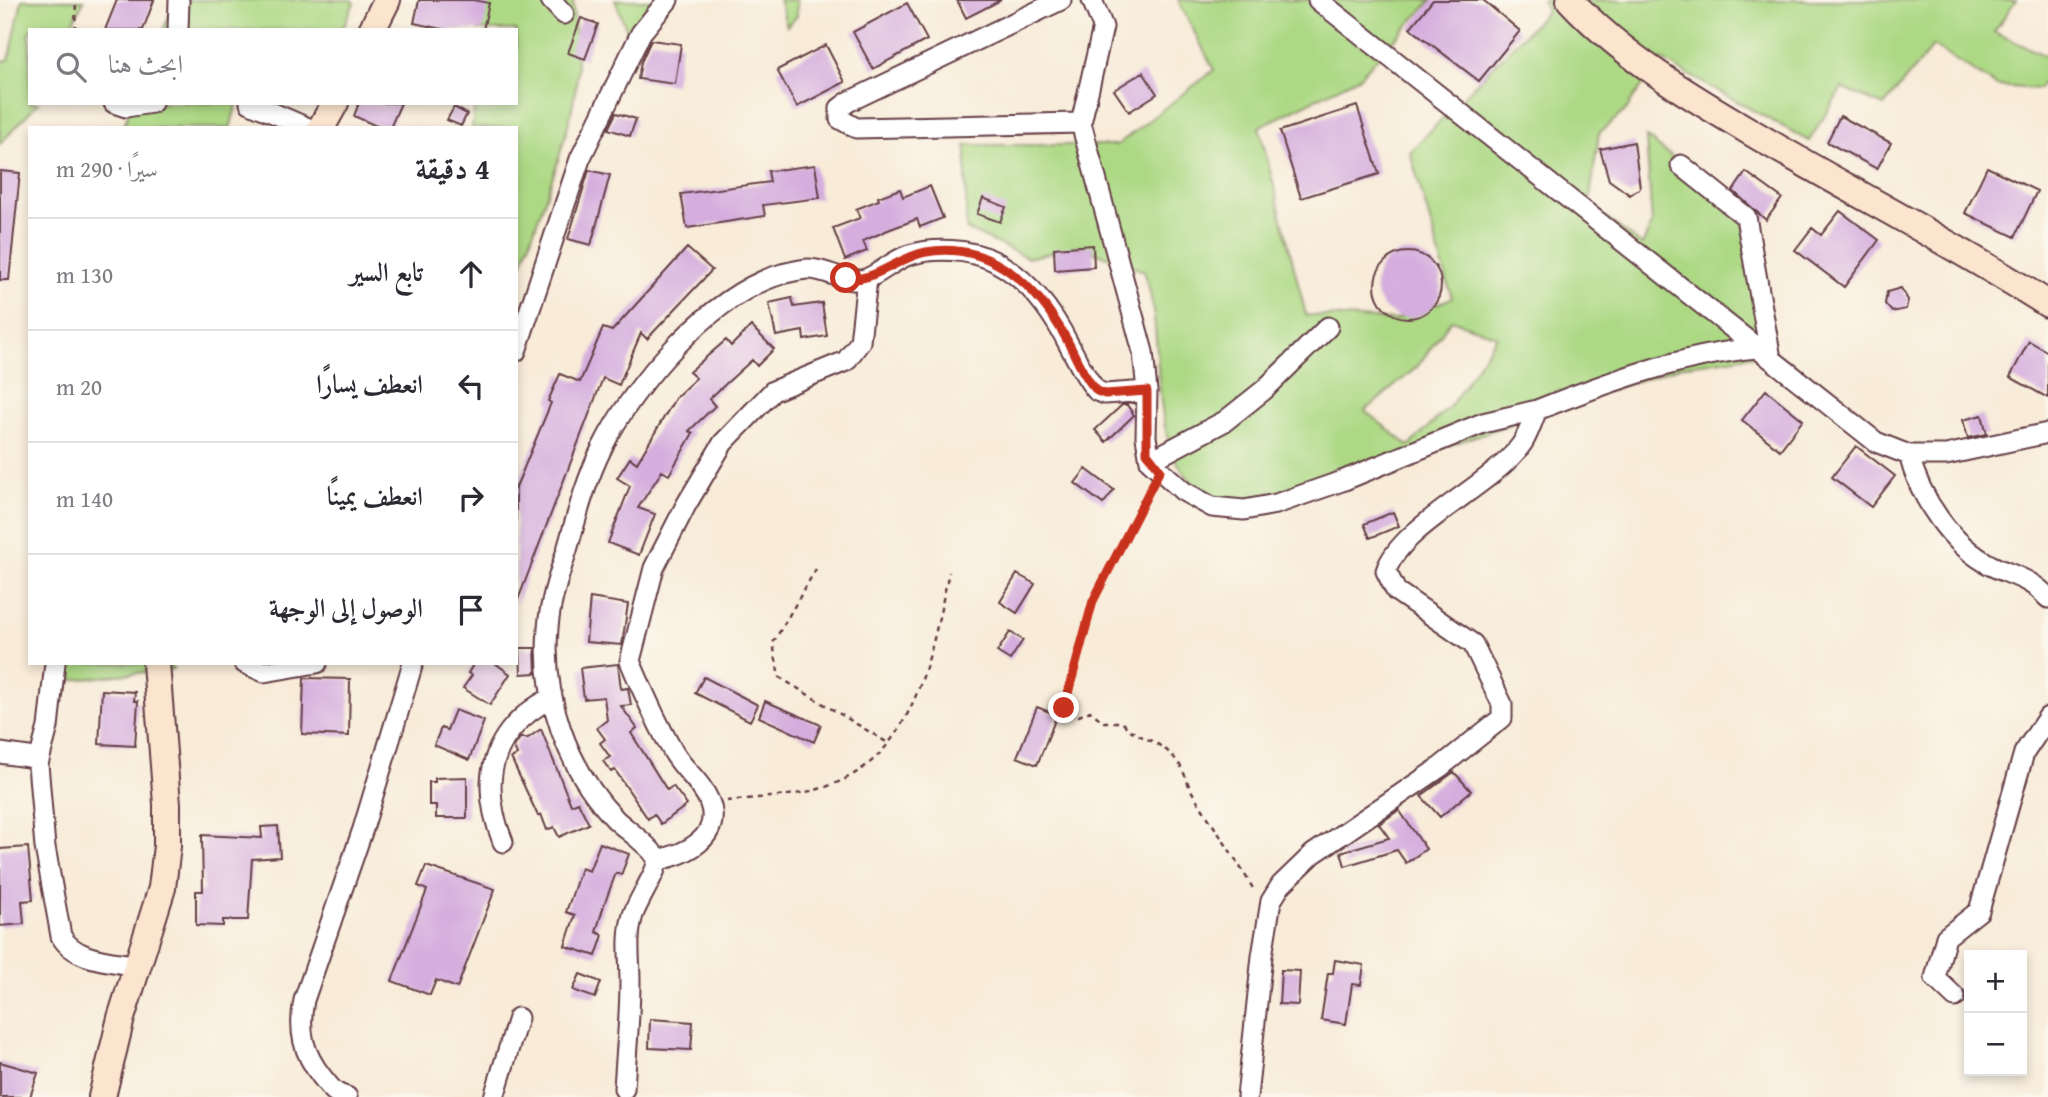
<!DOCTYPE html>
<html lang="ar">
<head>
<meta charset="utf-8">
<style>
  :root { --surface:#fff; --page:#f7f7f7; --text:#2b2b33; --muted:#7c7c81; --line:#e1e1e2 }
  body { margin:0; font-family:"Gentium Book Plus",Amiri,serif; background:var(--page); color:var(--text); direction:rtl }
  .controls { position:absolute; right:21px; bottom:21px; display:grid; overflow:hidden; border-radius:0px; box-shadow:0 4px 10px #0003 }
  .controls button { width:63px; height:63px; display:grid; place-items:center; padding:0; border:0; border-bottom:2px solid var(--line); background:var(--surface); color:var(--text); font:35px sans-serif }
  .stop { position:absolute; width:21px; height:21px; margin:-16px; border:5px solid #c8321e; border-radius:50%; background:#fff }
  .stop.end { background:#c8321e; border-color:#fff; box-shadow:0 2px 7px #0008 }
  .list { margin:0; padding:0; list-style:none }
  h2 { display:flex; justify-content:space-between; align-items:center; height:91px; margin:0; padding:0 28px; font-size:30px }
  h2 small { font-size:23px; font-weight:400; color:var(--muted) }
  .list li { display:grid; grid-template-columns:46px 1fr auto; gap:21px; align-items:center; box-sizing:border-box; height:112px; padding:0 28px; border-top:2px solid var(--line) }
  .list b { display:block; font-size:26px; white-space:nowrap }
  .list em { font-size:23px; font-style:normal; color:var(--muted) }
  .icon { flex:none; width:38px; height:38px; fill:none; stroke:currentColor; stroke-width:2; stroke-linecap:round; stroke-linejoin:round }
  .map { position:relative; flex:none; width:2048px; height:1097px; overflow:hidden; direction:ltr }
  .search { position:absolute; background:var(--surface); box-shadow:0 4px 10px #0003; left:28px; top:28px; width:490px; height:77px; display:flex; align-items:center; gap:18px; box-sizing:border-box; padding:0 24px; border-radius:0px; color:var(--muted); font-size:26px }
  .panel { position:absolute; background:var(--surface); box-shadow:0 4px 10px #0003; left:28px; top:126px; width:490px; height:539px; border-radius:0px; direction:rtl }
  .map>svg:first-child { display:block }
</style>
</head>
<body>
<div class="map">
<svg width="2048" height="1097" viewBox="0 0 2048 1097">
  <rect width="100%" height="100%" fill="#fbf7ec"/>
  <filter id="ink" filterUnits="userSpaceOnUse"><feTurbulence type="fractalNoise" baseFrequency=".0143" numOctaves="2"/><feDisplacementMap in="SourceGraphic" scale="14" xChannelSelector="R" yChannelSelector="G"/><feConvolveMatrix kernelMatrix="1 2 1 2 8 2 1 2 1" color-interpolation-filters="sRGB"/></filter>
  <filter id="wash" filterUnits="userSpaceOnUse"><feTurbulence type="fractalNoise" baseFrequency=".00686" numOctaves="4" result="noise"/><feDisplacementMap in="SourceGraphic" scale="28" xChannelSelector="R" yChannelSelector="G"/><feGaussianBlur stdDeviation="1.57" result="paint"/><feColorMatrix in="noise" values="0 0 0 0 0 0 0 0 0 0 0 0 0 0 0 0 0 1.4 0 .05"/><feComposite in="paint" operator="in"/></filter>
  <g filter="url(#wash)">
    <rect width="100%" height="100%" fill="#f8ebd8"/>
    <path fill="#add985" stroke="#7c7c58" stroke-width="2" fill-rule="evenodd" d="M22 0H84L69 30H30V103H38L0 144V61L9 60Z
      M176 0H351L354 3 342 30H163Z
      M478 0H573C573 29 580 57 576 86 566 152 537 218 516 282V128H472L475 103H516V30H478Z
      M615 0H653L628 33Z
      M779 0H797V16L787 26Z
      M1178 0H1432L1358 78 1259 127 1306 315 1395 320 1452 298 1410 152 1547 11 1542 0H2016L1994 32 2048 57V75L2039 89 1997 86 1933 46 1884 106 1842 88 1809 141 1660 59 1625 111 1599 133 1589 205 1642 245 1652 224 1646 137 1742 210 1764 354 1681 366 1282 502 1204 501C1195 486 1181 471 1174 456 1151 403 1164 328 1144 271L1080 246 1028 258 966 229V145H1117L1214 70ZM1451 320 1497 336 1451 405 1409 446 1365 411 1417 367Z
      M132 103H237L230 128H123Z
      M65 663H173V669L64 681Z"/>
    <g id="blocks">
      <path fill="#d5aede" d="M117 0H154L143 30H105Z
        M419 0H473L489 3 483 30H446L414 23Z
        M957 0H1001L966 18Z
        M1433 0H1483L1520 31 1479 81 1410 28Z
        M907 3 927 40 873 69 853 32Z
        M581 18 598 24 585 59 568 53Z
        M651 40 681 44 675 84 638 79 641 62Z
        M826 45 845 82 797 107 777 70Z
        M1143 72 1157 94 1129 112 1114 90Z
        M359 103H401L390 128H381L354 116Z
        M1357 106 1379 174 1301 198 1280 131Z
        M454 107 467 114 461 126 447 120Z
        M616 113 636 119 630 136 608 129Z
        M1840 116 1891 143 1877 169 1827 142Z
        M1634 142 1640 188 1630 195 1609 180 1600 149Z
        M815 165 820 198 763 205 765 216 687 228 681 194 770 182 768 171Z
        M1987 167 2037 191 2015 237 1965 213Z
        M589 170 610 175 591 245 568 239Z
        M0 171 20 173 9 280H0Z
        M1746 172 1782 198 1766 220 1733 191Z
        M930 186 943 218 920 227 917 219 888 230 863 241 867 251 845 260 833 228 860 218 856 209 879 200 878 197 900 189 903 197Z
        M983 198 1006 207 1000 222 977 214Z
        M1840 211 1879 240 1844 287 1795 250 1812 228 1821 235Z
        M1093 245 1094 267 1055 270 1054 248Z
        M687 248 712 270 647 339 641 333 619 385 603 378 516 605V487L551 403 548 401 560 374 580 382 603 328 612 331Z
        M1375 285a33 33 0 1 1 66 0a33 33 0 1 1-66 0Z
        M1901 288 1908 300 1906 309 1892 312 1885 304 1887 292Z
        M792 298 794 307 822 303 827 336 804 340 803 331 776 336 769 303Z
        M751 326 774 349 757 366 752 360 709 399 715 406 689 431 693 433 669 475 662 471 638 508 655 514 639 555 608 543 630 486 617 478 630 458 637 463 676 397 696 378 689 372 726 340 731 346Z
        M2029 341 2048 352V398L2010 377Z
        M1766 390 1803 420 1780 450 1742 420Z
        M1122 405H1127L1134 415 1106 442 1095 430Z
        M1982 415 1987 434 1968 438 1963 420Z
        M1856 446 1895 476 1871 507 1832 477Z
        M1086 469 1114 490 1103 504 1075 483Z
        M1393 512 1399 526 1370 538 1364 524Z
        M1017 574 1035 584 1017 613 1000 602Z
        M590 598 628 604 622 645 586 642Z
        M1010 632 1023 640 1010 660 997 652Z
        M520 648H535L536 673 521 674Z
        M474 663H495L510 674 490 705 463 688 472 675 468 673Z
        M618 664 621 689 628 688 631 705 621 706 637 728 631 733 667 790 673 786 687 805 661 824 654 814 648 819 615 770 611 772 603 761 610 757 600 743 605 739 597 728 607 720 604 697 584 699 580 668Z
        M704 677 758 705 750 721 695 693Z
        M304 678 350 679 349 736 302 734Z
        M102 690 135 692 134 701H138L135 746 99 744Z
        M765 701 821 725 814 742 759 717Z
        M1037 707 1057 715 1037 765 1017 757Z
        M455 710 484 721 469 760 434 745 441 728 447 730Z
        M541 729 571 805 578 802 589 824 559 837 554 827 547 830 541 814 538 816 511 758 517 755 514 747 520 738H528Z
        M1454 772 1471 791 1440 817 1421 796Z
        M467 777V818H436V805H429V782H435V778Z
        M1399 810 1426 849 1406 863 1397 850 1345 866 1341 852 1389 838 1379 824Z
        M278 826 280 857 252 859 248 920H223V926L196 925V891H203L202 835 262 838 261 827Z
        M600 843 629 854 621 875 616 873 604 905 596 932 603 935 596 956 565 946 575 915 566 912 573 892 581 868 589 871Z
        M28 847 33 900 22 901 24 924 0 926V849Z
        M426 866 495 889 457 988 436 980 430 995 392 981 427 890 418 886Z
        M1335 960 1364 965 1361 985 1352 984 1346 1024 1321 1020 1328 973H1333Z
        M1281 970 1300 971 1298 1005 1279 1004Z
        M580 974 601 982 595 998 573 990Z
        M650 1019 693 1022 691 1050 649 1048Z
        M0 1062 38 1073 30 1097H0Z"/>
    </g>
  </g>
  <g filter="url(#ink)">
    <use href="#blocks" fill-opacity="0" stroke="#643e45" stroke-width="2"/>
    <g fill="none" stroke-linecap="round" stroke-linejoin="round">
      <g stroke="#643e45" stroke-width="23">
        <path id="street" d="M551 0 564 14
          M1061 0 848 102 840 108V119L856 128 1081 123 1103 27 1092 0
          M1318 0 1876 442 1909 455H1946L2048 433
          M178 30 179 0
          M114 103 126 107 152 103
          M250 103 308 128
          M1081 123 1143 352 1147 391 1146 437 1150 461 1183 491 1212 507 1244 510 1276 504 1342 481 1483 423 1537 410
          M1681 165 1746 217 1771 359
          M516 351 580 159 641 33 668 0
          M1909 455C1920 498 1951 545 1992 566 2013 576 2032 579 2048 598
          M1150 461 1225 421 1264 390 1328 327
          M244 663 264 672 317 663
          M0 753 35 758 38 764 45 847 61 936C75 961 112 961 138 966
          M38 764 48 727 55 663
          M503 842C478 780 491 730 551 698
          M657 860C685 855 724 837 709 801 702 783 684 770 674 753 657 724 643 692 630 661L654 568 686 505 723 443 773 391 846 361 860 342 867 279
          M1955 997 1935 978 1946 937 1979 911 2024 753 2048 717
          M624 1089C626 1054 630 1017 630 982 630 959 626 937 633 915 637 902 658 870 657 861 656 850 624 828 615 819 567 768 542 698 548 628 550 601 559 575 567 550 577 515 586 480 602 448 633 384 712 294 782 274 790 272 801 269 809 269 828 269 849 286 868 278 882 272 894 260 909 255 935 247 969 249 994 261 1029 279 1052 311 1069 345 1078 361 1085 378 1097 391L1105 394 1147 391
          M347 1097C334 1094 331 1088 322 1077 303 1053 298 1031 304 1000L363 829 413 663
          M494 1097 518 1018
          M1247 1097 1262 956 1271 901 1281 885 1313 854 1439 768 1502 718V704L1473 644 1396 591 1386 571C1400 526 1493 485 1521 445 1528 436 1532 421 1537 410 1608 382 1681 355 1757 348"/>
      </g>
      <g stroke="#643e45" stroke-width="30">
        <path id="secondary" d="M1570 0C1621 55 1685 93 1749 131 1848 190 1951 242 2048 304
          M372 30 387 0
          M321 128 335 103
          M102 1097 121 1018 162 888 167 846V804L156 663"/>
      </g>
      <path stroke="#643e45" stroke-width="2.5" stroke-dasharray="5 5" stroke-linecap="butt" d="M75 30 76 0
        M1152 485 1093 601 1064 708 1065 713 1077 717 1090 711 1104 722H1122C1138 741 1158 737 1177 761 1185 771 1187 785 1194 795 1214 828 1236 858 1255 892
        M816 569 773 643 779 677 888 743
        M727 801C759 797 798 797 828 786 917 756 931 651 949 572"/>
      <use href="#street" stroke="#fff" stroke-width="19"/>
      <use href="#secondary" stroke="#fbe5cf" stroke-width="26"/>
    </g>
  </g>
  <g fill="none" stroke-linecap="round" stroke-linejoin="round" filter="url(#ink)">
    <path stroke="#c8321e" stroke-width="9" d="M846 278C872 284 898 257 926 252 991 241 1038 287 1067 340 1076 357 1083 376 1097 391L1105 394 1147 391V453L1160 470 1093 601 1064 708"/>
  </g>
</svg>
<div class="controls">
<button>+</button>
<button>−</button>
</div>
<div class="stop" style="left:846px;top:278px"></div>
<div class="stop end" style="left:1064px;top:708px"></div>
<div class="search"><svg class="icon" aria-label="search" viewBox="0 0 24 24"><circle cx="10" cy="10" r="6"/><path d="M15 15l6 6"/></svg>ابحث هنا</div>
<section class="panel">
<h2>4 دقيقة<small>سيرًا · 290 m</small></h2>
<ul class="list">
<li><svg class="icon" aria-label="ahead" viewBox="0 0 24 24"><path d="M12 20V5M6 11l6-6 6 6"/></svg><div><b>تابع السير</b></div><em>130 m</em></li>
<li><svg class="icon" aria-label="left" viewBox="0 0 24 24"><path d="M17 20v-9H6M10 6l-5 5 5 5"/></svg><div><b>انعطف يسارًا</b></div><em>20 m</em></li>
<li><svg class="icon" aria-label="right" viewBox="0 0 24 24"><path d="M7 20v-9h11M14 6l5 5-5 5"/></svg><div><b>انعطف يمينًا</b></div><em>140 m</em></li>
<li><svg class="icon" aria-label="arrive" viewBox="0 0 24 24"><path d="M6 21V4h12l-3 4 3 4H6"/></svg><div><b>الوصول إلى الوجهة</b></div></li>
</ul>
</section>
</div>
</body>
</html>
